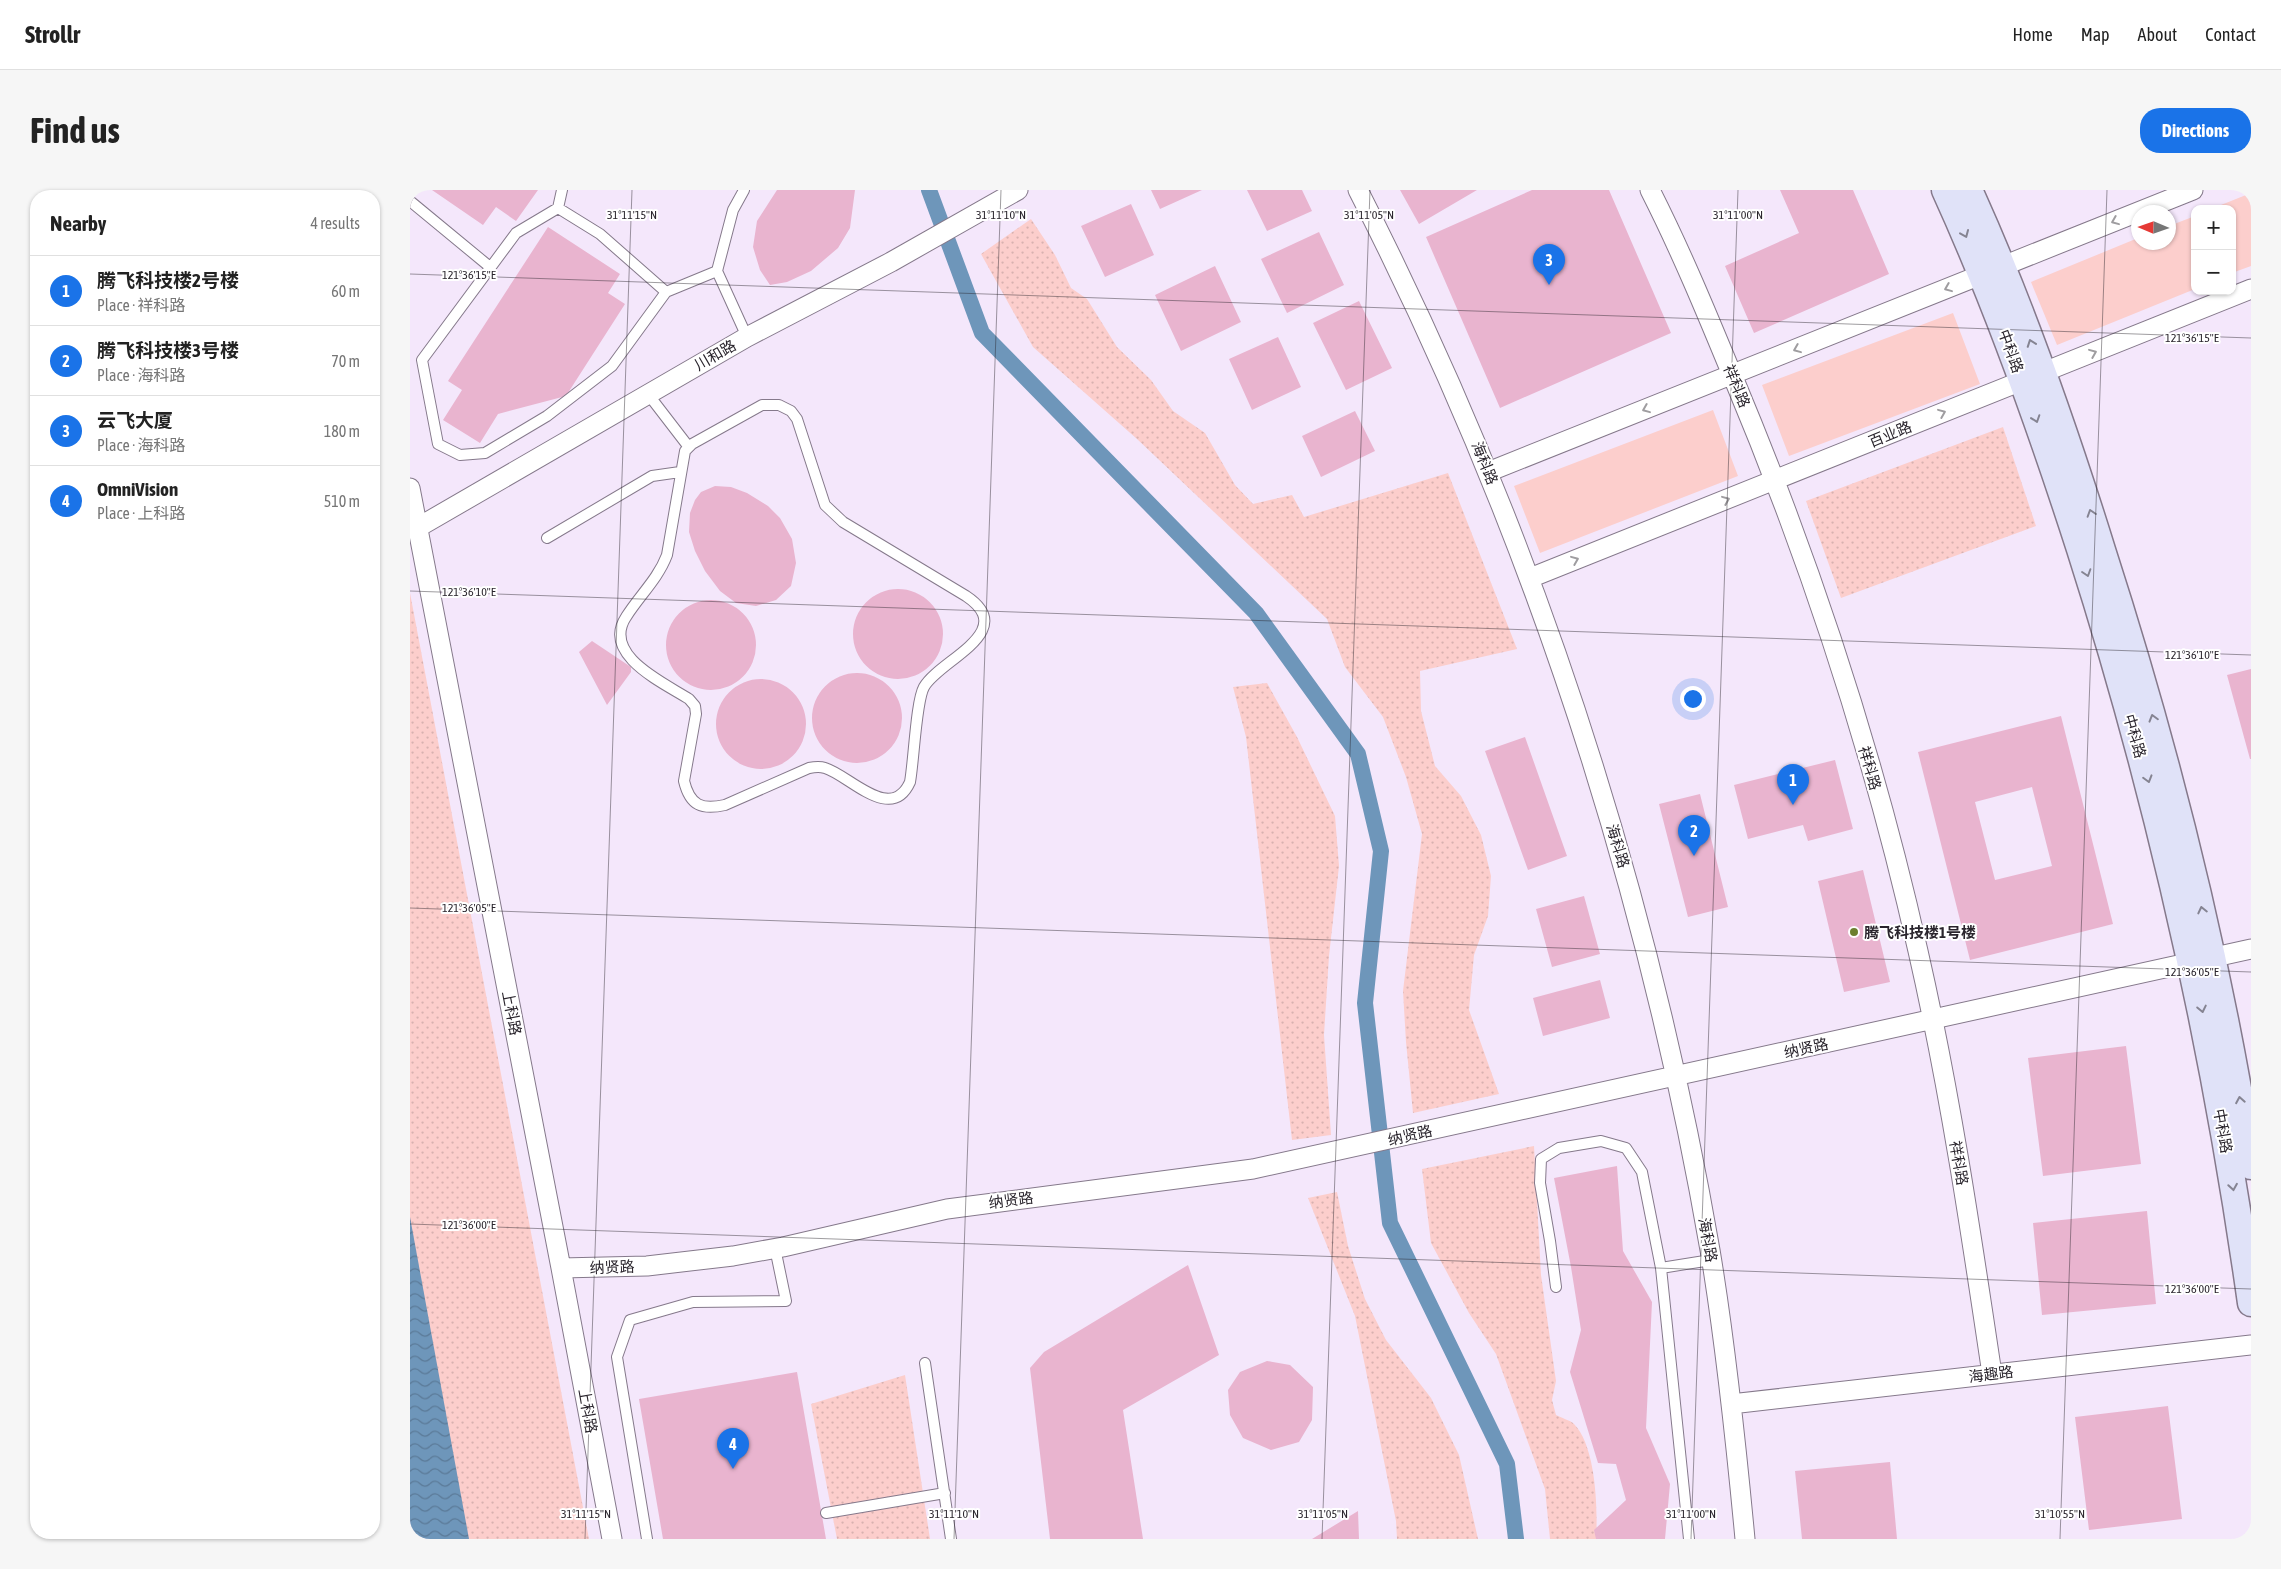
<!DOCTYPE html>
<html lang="en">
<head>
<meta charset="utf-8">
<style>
  :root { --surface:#fff; --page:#f6f6f6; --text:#222; --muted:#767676; --line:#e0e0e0; --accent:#1a73e8 }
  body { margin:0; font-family:"Asap Condensed","Noto Sans SC",sans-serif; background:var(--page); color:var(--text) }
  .controls { position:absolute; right:15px; top:15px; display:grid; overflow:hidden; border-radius:10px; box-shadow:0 1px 4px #0004 }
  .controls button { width:45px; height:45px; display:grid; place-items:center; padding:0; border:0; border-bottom:1px solid var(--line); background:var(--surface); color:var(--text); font:25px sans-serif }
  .compass { position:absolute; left:1721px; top:15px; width:45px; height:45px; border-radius:50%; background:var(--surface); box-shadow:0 1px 4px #0004; rotate:272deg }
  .you { position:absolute; left:1282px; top:508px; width:18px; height:18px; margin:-12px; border:4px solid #fff; border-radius:50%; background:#1a73e8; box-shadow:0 0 0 8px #1a73e833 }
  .badge { display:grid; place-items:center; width:32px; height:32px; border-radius:50%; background:var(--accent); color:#fff; font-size:16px; font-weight:700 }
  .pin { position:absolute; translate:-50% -41px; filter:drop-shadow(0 1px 2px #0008) }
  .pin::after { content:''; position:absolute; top:26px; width:18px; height:15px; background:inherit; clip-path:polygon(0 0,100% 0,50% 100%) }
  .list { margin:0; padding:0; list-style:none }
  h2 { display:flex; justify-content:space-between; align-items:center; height:65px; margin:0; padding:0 20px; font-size:21px }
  h2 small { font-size:16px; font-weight:400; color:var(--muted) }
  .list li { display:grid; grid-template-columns:32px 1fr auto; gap:15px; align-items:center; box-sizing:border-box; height:70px; padding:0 20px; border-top:1px solid var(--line) }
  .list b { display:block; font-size:19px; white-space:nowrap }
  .list p { margin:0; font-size:16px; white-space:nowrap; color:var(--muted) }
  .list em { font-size:16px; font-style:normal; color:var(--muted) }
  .map { position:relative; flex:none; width:1841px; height:1349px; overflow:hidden; border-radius:20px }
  header { display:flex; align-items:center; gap:30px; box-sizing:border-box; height:70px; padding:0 25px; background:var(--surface); border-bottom:1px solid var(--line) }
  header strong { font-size:24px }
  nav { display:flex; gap:28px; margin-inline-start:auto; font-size:18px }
  .intro { display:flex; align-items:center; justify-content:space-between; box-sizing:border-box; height:120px; padding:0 30px }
  h1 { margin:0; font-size:35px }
  .button { padding:12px 22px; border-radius:20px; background:var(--accent); color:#fff; font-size:18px; font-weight:700 }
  main { display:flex; gap:30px; padding:0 30px }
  aside { flex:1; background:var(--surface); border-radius:20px; box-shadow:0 1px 4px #0004 }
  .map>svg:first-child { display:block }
</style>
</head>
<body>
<header>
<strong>Strollr</strong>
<nav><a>Home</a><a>Map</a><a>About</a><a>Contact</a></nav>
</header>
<div class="intro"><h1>Find us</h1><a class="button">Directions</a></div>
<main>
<aside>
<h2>Nearby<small>4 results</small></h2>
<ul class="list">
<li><span class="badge">1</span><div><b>腾飞科技楼2号楼</b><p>Place · 祥科路</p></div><em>60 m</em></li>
<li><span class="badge">2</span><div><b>腾飞科技楼3号楼</b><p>Place · 海科路</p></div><em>70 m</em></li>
<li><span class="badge">3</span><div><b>云飞大厦</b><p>Place · 海科路</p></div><em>180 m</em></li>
<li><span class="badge">4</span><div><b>OmniVision</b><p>Place · 上科路</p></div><em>510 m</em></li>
</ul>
</aside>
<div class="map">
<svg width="1841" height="1349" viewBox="0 0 1841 1349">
  <defs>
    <pattern id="park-dots" width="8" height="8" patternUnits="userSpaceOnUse" patternTransform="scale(1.25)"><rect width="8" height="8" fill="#fccecc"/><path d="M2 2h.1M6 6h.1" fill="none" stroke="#d8b1b0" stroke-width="1.8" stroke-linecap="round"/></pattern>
    <pattern id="water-waves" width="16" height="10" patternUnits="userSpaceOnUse" patternTransform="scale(1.25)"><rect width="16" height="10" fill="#6e96ba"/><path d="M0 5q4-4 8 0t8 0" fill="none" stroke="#5b7a98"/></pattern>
  </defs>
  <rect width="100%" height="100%" fill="#f4e7fb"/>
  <path fill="#fccecc" d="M1841 3V76L1822 83V19H1801Z
    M1785 26V99L1647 155 1621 92 1728 48V52H1758L1759 36Z
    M1543 123 1570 194 1379 266 1352 195Z
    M1303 220 1328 286 1130 363 1104 296Z"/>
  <path fill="url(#park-dots)" d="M621 29 645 65 661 98 677 109 707 157 741 190 763 221 795 243 825 295 843 314 882 305 894 327 1038 283 1107 459 1010 481 1011 521 1025 576 1051 606 1071 645 1081 686 1078 726 1064 765 1059 820 1089 904 1003 923 996 852 993 801 1012 644 996 587 973 527 935 477 917 429 727 249 623 157 571 64Z
    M1593 237 1626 336 1431 408 1396 311Z
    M0 403 179 1349H56L0 1040Z
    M857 493 887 547 925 626 929 676 919 766 914 845 921 945 882 950 836 547 823 497Z
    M1124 956 1131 1085 1146 1191 1142 1210 1146 1225C1151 1228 1160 1230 1164 1234 1186 1256 1188 1319 1186 1349H1140L1135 1299 1086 1164 1059 1123 1021 1053 1012 979Z
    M927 1002 938 1056 955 1109 976 1150 1021 1208 1049 1265 1068 1349H987L986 1331 945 1126 898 1008Z
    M495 1185 520 1349H427L401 1214Z"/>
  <path fill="url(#water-waves)" d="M0 1027 59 1349H0Z"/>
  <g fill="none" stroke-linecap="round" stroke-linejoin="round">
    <path stroke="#6e96ba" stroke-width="16" d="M519 0 572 143 846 423 948 564 971 661 955 813 980 1033 1097 1274 1106 1349"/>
  </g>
  <path fill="#e9b4cf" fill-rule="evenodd" d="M22 0H128L106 31 86 17 73 35Z
    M367 0H445L440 38 428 58 401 81 377 92 360 95 350 80 343 57 347 31Z
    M741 0H792L750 19Z
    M837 0H892L902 21 857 41Z
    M990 0H1067L1009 34Z
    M1122 0H1199L1261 143 1090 218 1016 47Z
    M1370 0H1443L1479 84 1344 143 1315 76 1389 43Z
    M721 14 744 65 695 87 671 36Z
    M138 37 210 84 198 103 215 114 156 206 88 224 70 253 33 230 52 200 38 191Z
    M909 42 934 95 877 123 851 69Z
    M805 76 831 132 771 161 745 105Z
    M949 111 982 178 936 200 903 133Z
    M868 147 891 197 842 220 819 169Z
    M945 221 965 261 911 287 892 246Z
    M305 296 321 297 337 303 358 316 370 328 382 349 386 373 381 396 366 410 346 416 326 413 310 401 295 381 285 361 279 342 280 323 285 310 291 302Z
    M443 444a45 45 0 1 1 90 0a45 45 0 1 1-90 0Z
    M256 455a45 45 0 1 1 90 0a45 45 0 1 1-90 0Z
    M182 451 221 477V482L197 515 169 462Z
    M1841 479V569H1840L1817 485Z
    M402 528a45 45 0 1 1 90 0a45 45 0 1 1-90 0Z
    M306 534a45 45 0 1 1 90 0a45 45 0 1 1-90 0Z
    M1651 526 1703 734 1560 770 1508 562ZM1622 597 1642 676 1585 690 1565 612Z
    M1115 547 1157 666 1118 680 1075 561Z
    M1425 570 1443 639 1398 651 1393 635 1338 649 1324 595Z
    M1290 604 1318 717 1278 727 1249 614Z
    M1453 680 1480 792 1434 802 1408 691Z
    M1174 706 1190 764 1142 777 1126 719Z
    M1190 790 1200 828 1133 846 1123 808Z
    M1716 856 1731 974 1633 986 1618 868Z
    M1207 976 1213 1061 1242 1112 1236 1238 1260 1294 1255 1349H1186L1184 1340 1216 1310 1206 1274 1188 1273 1160 1182 1171 1140 1161 1077 1144 988Z
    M1737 1021 1746 1114 1632 1125 1623 1033Z
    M778 1075 809 1165 713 1220 733 1349H640L620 1178 634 1162Z
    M857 1171 880 1175 903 1197 902 1230 889 1252 861 1260 833 1248 820 1225 818 1200 830 1182Z
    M387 1182 416 1349H253L229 1209Z
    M1758 1216 1772 1329 1679 1340 1665 1227Z
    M1480 1272 1487 1349H1392L1385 1281Z
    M948 1321 949 1349H902Z"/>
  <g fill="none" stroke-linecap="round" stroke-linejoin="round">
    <g stroke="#85798b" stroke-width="12">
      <path id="lane" d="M152 0 148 18 190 44 256 102 307 81
        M334 0 323 20 307 81 337 147
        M0 11 80 77
        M148 18 106 43 12 170 28 254 50 265 75 263 137 226 202 176 256 102
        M238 204 278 256
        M352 215H369L381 221 387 229 415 315 433 332 556 406C610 442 529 470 514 497 506 511 504 570 500 592 481 634 439 585 415 578 409 576 404 577 399 578L315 615C292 620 280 616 274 591L286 524 285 516 279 509C254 493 191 465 216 427 229 406 248 389 257 365L275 261 282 254Z
        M137 348 242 286 270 282
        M1251 1078 1279 1349
        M1146 1097 1140 1051 1130 993 1131 969 1149 958 1191 951 1216 958 1232 982 1251 1078 1301 1070
        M515 1173 541 1349
        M416 1323 535 1303
        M237 1349 207 1167 220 1130 283 1112 376 1111 365 1058"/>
    </g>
    <g stroke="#85798b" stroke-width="21">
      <path id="street" d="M948 0C1119 334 1236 691 1300 1060 1316 1156 1326 1253 1335 1349
        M1240 0C1271 61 1297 124 1323 187 1401 373 1464 565 1508 761 1540 901 1561 1043 1582 1184
        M1078 282 1783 0
        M0 298 151 1078 202 1349
        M7 338 337 147 481 72 608 0
        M1120 388 1841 99
        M151 1078 237 1076 323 1066 373 1057 537 1019 843 979 1841 759
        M1321 1214 1841 1155"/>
    </g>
    <g stroke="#85798b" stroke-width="29">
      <path id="secondary" d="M1535 0C1588 116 1631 238 1670 359 1749 606 1805 856 1841 1113
        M1559 0C1612 116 1654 238 1692 360 1757 561 1808 766 1841 976"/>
    </g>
    <use href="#lane" stroke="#fff" stroke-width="10"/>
    <use href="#street" stroke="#fff" stroke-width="19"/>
    <use href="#secondary" stroke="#e0e2f8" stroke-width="26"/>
  </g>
  <defs><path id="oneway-chevron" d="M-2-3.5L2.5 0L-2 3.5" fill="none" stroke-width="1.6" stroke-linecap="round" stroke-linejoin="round" transform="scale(1.25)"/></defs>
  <g stroke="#9f9da0">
    <use href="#oneway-chevron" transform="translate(1705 31) rotate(158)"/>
    <use href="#oneway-chevron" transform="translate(1538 98) rotate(158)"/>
    <use href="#oneway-chevron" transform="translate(1387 159) rotate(158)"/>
    <use href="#oneway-chevron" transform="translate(1683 163) rotate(-22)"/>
    <use href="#oneway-chevron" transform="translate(1236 219) rotate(158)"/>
    <use href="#oneway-chevron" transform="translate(1532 223) rotate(-22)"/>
    <use href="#oneway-chevron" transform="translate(1316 310) rotate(-22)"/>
    <use href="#oneway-chevron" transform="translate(1165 370) rotate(-22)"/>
  </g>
  <g stroke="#858492">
    <use href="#oneway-chevron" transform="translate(1555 44) rotate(67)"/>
    <use href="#oneway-chevron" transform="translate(1621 153) rotate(-110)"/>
    <use href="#oneway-chevron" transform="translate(1626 229) rotate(71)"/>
    <use href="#oneway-chevron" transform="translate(1681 323) rotate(-108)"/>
    <use href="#oneway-chevron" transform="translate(1677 383) rotate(72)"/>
    <use href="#oneway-chevron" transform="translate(1743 528) rotate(-106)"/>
    <use href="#oneway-chevron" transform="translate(1738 589) rotate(74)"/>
    <use href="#oneway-chevron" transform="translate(1792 720) rotate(-103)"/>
    <use href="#oneway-chevron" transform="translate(1792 819) rotate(78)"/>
    <use href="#oneway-chevron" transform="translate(1830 910) rotate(-100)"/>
    <use href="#oneway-chevron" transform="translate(1823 997) rotate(81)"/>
  </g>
  <path fill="none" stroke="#2a252d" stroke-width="1" stroke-opacity="0.45" d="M0 84 1841 148M0 401 1841 465M0 718 1841 782M0 1034 1841 1099M175 1349 222 0M544 1349 591 0M912 1349 960 0M1281 1349 1328 0M1650 1349 1697 0"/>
  <circle fill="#6c7f2e" stroke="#fff" stroke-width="2" cx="1444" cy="742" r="5"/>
  <g text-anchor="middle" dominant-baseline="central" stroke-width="4" stroke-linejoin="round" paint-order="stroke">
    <g font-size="15" fill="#2a252d" stroke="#fff">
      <text transform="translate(1601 161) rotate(70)">中科路</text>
      <text transform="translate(305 165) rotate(-30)">川和路</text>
      <text transform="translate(1327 196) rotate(67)">祥科路</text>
      <text transform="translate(1480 244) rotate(-22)">百业路</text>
      <text transform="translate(1075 273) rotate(68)">海科路</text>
      <text transform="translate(1725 546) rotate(74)">中科路</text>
      <text transform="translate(1460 578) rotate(74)">祥科路</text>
      <text transform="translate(1208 656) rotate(73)">海科路</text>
      <text transform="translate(102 823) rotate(79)">上科路</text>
      <text transform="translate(1396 858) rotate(-12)">纳贤路</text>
      <text transform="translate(1813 941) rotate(80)">中科路</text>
      <text transform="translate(1000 945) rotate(-13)">纳贤路</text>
      <text transform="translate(1549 973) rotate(80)">祥科路</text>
      <text transform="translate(601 1010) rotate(-7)">纳贤路</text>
      <text transform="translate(1298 1050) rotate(80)">海科路</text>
      <text transform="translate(202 1077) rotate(-2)">纳贤路</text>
      <text transform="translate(1581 1184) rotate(-7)">海趣路</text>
      <text transform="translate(178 1221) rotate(80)">上科路</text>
    </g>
    <g font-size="15" font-weight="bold" fill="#2a252d" stroke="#fff" text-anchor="start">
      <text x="1454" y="742">腾飞科技楼1号楼</text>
    </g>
  </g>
  <g font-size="12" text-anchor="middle" fill="#2a252d" stroke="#fff" stroke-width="4" stroke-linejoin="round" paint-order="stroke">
    <text x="222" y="29">31°11'15"N</text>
    <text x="591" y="29">31°11'10"N</text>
    <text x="959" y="29">31°11'05"N</text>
    <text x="1328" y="29">31°11'00"N</text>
    <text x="59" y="89">121°36'15"E</text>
    <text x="1782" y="152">121°36'15"E</text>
    <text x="59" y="406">121°36'10"E</text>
    <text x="1782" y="469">121°36'10"E</text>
    <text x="59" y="722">121°36'05"E</text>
    <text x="1782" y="786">121°36'05"E</text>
    <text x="59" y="1039">121°36'00"E</text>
    <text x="1782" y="1103">121°36'00"E</text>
    <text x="176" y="1328">31°11'15"N</text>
    <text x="544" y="1328">31°11'10"N</text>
    <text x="913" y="1328">31°11'05"N</text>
    <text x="1281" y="1328">31°11'00"N</text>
    <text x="1650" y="1328">31°10'55"N</text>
  </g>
</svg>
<div class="controls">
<button>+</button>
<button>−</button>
</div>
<svg class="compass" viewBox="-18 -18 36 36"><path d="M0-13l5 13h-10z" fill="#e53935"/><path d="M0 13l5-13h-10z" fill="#767676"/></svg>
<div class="you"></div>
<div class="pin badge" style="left:1383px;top:615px">1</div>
<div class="pin badge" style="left:1284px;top:666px">2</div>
<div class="pin badge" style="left:1139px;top:95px">3</div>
<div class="pin badge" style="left:323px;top:1279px">4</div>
</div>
</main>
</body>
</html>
